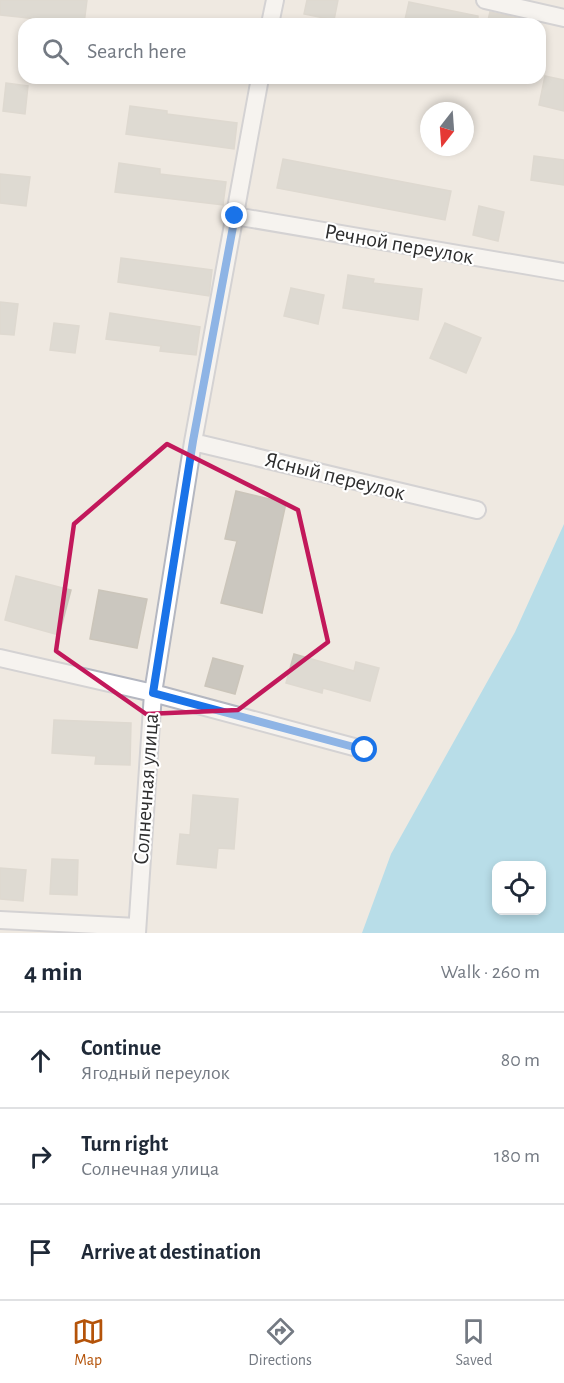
<!DOCTYPE html>
<html lang="en">
<head>
<meta charset="utf-8">
<style>
  :root { --surface:#fff; --page:#f6f6f7; --text:#1f2937; --muted:#747a83; --line:#e0e1e3; --accent:#b45309 }
  body { margin:0; font-family:"Alegreya Sans",sans-serif; background:var(--page); color:var(--text) }
  .controls { position:absolute; right:18px; bottom:18px; display:grid; overflow:hidden; border-radius:12px; box-shadow:0 3px 9px #0003 }
  .controls button { width:54px; height:54px; display:grid; place-items:center; padding:0; border:0; border-bottom:2px solid var(--line); background:var(--surface); color:var(--text); font:30px sans-serif }
  .compass { position:absolute; left:420px; top:102px; width:54px; height:54px; border-radius:50%; background:var(--surface); box-shadow:0 3px 9px #0003; rotate:197deg }
  .stop { position:absolute; width:18px; height:18px; margin:-14px; border:4px solid #1a73e8; border-radius:50%; background:#fff }
  .stop.end { background:#1a73e8; border-color:#fff; box-shadow:0 2px 6px #0008 }
  .list { margin:0; padding:0; list-style:none }
  h2 { display:flex; justify-content:space-between; align-items:center; height:78px; margin:0; padding:0 24px; font-size:26px }
  h2 small { font-size:20px; font-weight:400; color:var(--muted) }
  .list li { display:grid; grid-template-columns:39px 1fr auto; gap:18px; align-items:center; box-sizing:border-box; height:96px; padding:0 24px; border-top:2px solid var(--line) }
  .list b { display:block; font-size:22px; white-space:nowrap }
  .list p { margin:0; font-size:20px; white-space:nowrap; color:var(--muted) }
  .list em { font-size:20px; font-style:normal; color:var(--muted) }
  .icon { flex:none; width:33px; height:33px; fill:none; stroke:currentColor; stroke-width:2; stroke-linecap:round; stroke-linejoin:round }
  .map { position:relative; flex:none; width:564px; height:933px; overflow:hidden }
  .search { position:absolute; background:var(--surface); box-shadow:0 3px 9px #0003; left:18px; right:18px; top:18px; height:66px; display:flex; align-items:center; gap:15px; box-sizing:border-box; padding:0 21px; border-radius:18px; color:var(--muted); font-size:22px }
  .sheet { height:366px; background:var(--surface) }
  nav { display:flex; justify-content:space-around; align-items:center; box-sizing:border-box; height:84px; border-top:2px solid var(--line); background:var(--surface); font-size:16px; color:var(--muted) }
  nav a { display:grid; justify-items:center; gap:3px }
  nav .on { color:var(--accent) }
  .map>svg:first-child { display:block }
</style>
</head>
<body>
<div class="map">
<svg width="564" height="933" viewBox="0 0 564 933">
  <rect width="100%" height="100%" fill="#efe9e1"/>
  <path fill="#75cff0" fill-rule="evenodd" d="M564 524V933H362L391 854 515 632ZM496 866H542V910H496Z"/>
  <path fill="#cbc7bf" stroke="#cbc5ba" stroke-width="1.5" d="M0 0H87L84 24 0 15Z
    M307 0H338L334 20 304 14Z
    M409 2 478 16V24H404Z
    M490 12 536 22V24H487Z
    M545 76 564 80V111L539 105Z
    M6 83 28 86 25 114 3 111Z
    M130 106 167 111V114L237 123 234 149 126 134Z
    M534 156 564 160V185L531 180Z
    M283 159 451 191 445 220 277 188Z
    M119 163 160 169V174L226 182 223 205 115 192Z
    M0 174 30 177 26 206 0 203Z
    M479 206 504 212 498 241 473 235Z
    M121 258 212 270 209 296 118 282Z
    M348 275 374 279 373 283 422 289 418 320 343 308Z
    M291 288 324 295 318 324 284 316Z
    M0 302 18 304 14 335 0 334Z
    M110 313 200 327 196 355 160 351 161 346 106 339Z
    M54 323 79 326 75 353 50 350Z
    M445 323 481 338 466 373 430 358Z
    M236 491 286 503 262 613 221 603 237 541 225 539Z
    M16 576 71 590 59 635 5 620Z
    M99 590 147 599 137 648 90 639Z
    M294 654 354 671 356 662 379 668 370 701 323 688 322 693 286 683Z
    M213 658 243 666 235 694 205 686Z
    M54 720 131 723 130 765 95 764 96 756 52 753Z
    M193 795 238 799 234 849 218 848 216 868 177 864 180 834 190 835Z
    M52 859 78 860 77 895 50 894Z
    M0 868 26 870 23 901 0 899Z"/>
  <g fill="none" stroke-linecap="round" stroke-linejoin="round">
    <g stroke="#b4b7c1" stroke-width="20">
      <path id="minor" d="M485 0 564 18
        M270 24 275 0
        M235 216 564 272
        M193 442 477 510
        M0 658 153 693 365 750
        M0 920 137 927
        M137 933 153 693 193 442 260 78"/>
    </g>
    <use href="#minor" stroke="#fff" stroke-width="16"/>
  </g>
  <g fill="none" stroke-linecap="round" stroke-linejoin="round">
    <path stroke="#1a73e8" stroke-width="8" d="M235 216 193 441 153 693 365 750"/>
  </g>
  <path d="M0 0H564V933H0ZM167 444 298 510 328 642 238 710 146 714 56 651 74 524Z" fill="#efe9e1" fill-opacity=".55" fill-rule="evenodd"/>
  <path fill="none" stroke="#c2185b" stroke-width="4.5" stroke-linejoin="round" d="M167 444 298 510 328 642 238 710 146 714 56 651 74 524Z"/>
  <g text-anchor="middle" dominant-baseline="central" stroke-width="4.5" stroke-linejoin="round" paint-order="stroke">
    <g font-size="22" fill="#2e2e2e" stroke="#fff">
      <text transform="translate(399 244) rotate(10)">Речной переулок</text>
      <text transform="translate(335 476) rotate(14)">Ясный переулок</text>
      <text transform="translate(146 789) rotate(-86)">Солнечная улица</text>
    </g>
  </g>
</svg>
<div class="controls">
<button><svg class="icon" aria-label="locate" viewBox="0 0 24 24"><circle cx="12" cy="12" r="6"/><path d="M12 2v4M12 18v4M2 12h4M18 12h4"/></svg></button>
</div>
<svg class="compass" viewBox="-18 -18 36 36"><path d="M0-13l5 13h-10z" fill="#e53935"/><path d="M0 13l5-13h-10z" fill="#747a83"/></svg>
<div class="stop" style="left:365px;top:750px"></div>
<div class="stop end" style="left:235px;top:216px"></div>
<div class="search"><svg class="icon" aria-label="search" viewBox="0 0 24 24"><circle cx="10" cy="10" r="6"/><path d="M15 15l6 6"/></svg>Search here</div>
</div>
<section class="sheet">
<h2>4 min<small>Walk · 260 m</small></h2>
<ul class="list">
<li><svg class="icon" aria-label="ahead" viewBox="0 0 24 24"><path d="M12 20V5M6 11l6-6 6 6"/></svg><div><b>Continue</b><p>Ягодный переулок</p></div><em>80 m</em></li>
<li><svg class="icon" aria-label="right" viewBox="0 0 24 24"><path d="M7 20v-9h11M14 6l5 5-5 5"/></svg><div><b>Turn right</b><p>Солнечная улица</p></div><em>180 m</em></li>
<li><svg class="icon" aria-label="arrive" viewBox="0 0 24 24"><path d="M6 21V4h12l-3 4 3 4H6"/></svg><div><b>Arrive at destination</b></div></li>
</ul>
</section>
<nav>
<a class="on"><svg class="icon" aria-label="map" viewBox="0 0 24 24"><path d="M3 6l6-2 6 2 6-2v14l-6 2-6-2-6 2zM9 4v14M15 6v14"/></svg>Map</a>
<a><svg class="icon" aria-label="directions" viewBox="0 0 24 24"><path d="M12 3l9 9-9 9-9-9zM9 14v-3h6M13 9l2 2-2 2"/></svg>Directions</a>
<a><svg class="icon" aria-label="saved" viewBox="0 0 24 24"><path d="M7 4h10v16l-5-4-5 4z"/></svg>Saved</a>
</nav>
</body>
</html>
